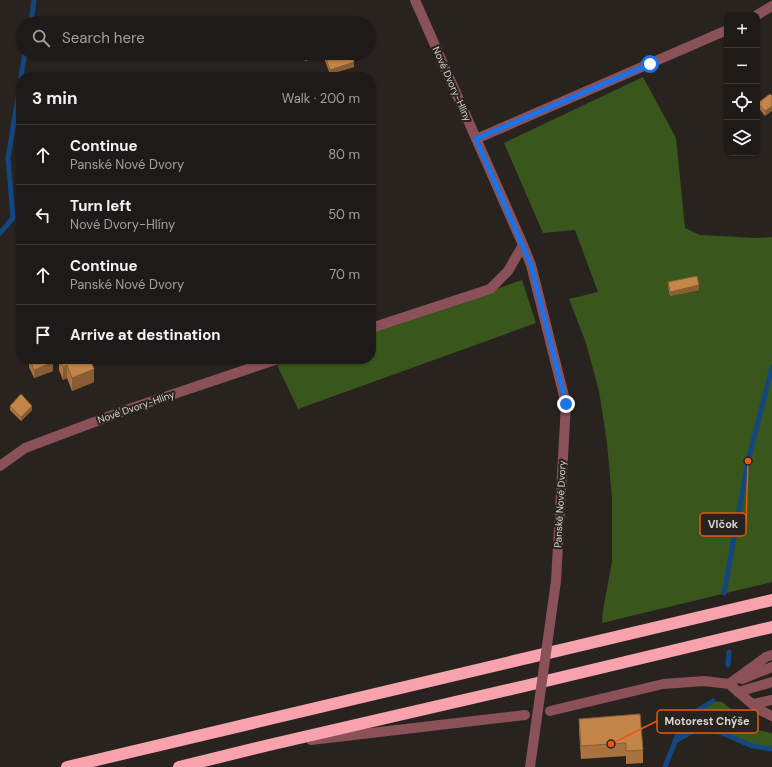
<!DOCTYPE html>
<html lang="en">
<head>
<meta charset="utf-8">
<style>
  :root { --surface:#1e1a17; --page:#262320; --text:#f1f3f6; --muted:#a1a1a1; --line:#3c3836 }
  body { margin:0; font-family:"DM Sans",sans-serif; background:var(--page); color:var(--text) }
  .controls { position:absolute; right:12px; top:12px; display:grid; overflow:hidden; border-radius:8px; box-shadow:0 1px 3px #0004 }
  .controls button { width:36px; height:36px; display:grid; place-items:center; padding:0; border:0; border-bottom:1px solid var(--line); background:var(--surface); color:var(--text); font:20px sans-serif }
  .stop { position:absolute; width:12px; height:12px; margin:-9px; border:3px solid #1a73e8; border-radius:50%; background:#fff }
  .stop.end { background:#1a73e8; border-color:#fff; box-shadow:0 1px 4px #0008 }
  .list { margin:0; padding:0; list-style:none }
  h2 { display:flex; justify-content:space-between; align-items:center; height:52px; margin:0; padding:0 16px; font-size:17px }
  h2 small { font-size:13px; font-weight:400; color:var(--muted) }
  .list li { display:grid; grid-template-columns:26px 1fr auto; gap:12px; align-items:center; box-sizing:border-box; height:60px; padding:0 16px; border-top:1px solid var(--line) }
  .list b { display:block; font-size:15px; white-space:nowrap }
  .list p { margin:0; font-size:13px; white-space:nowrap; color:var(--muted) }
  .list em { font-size:13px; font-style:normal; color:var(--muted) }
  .icon { flex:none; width:22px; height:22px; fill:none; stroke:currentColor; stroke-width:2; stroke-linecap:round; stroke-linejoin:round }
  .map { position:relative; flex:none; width:772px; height:767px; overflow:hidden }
  .search { position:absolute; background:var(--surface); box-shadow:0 1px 3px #0004; left:16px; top:16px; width:360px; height:44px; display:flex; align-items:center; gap:10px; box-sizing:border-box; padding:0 14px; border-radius:22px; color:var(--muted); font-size:15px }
  .panel { position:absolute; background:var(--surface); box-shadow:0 1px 3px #0004; left:16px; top:72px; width:360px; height:292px; border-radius:16px }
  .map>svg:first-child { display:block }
</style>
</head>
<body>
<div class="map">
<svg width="772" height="767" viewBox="0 0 772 767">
  <rect width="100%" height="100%" fill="#28231f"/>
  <path fill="#39561d" d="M643 77 676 138 685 228 700 235 756 238 772 237V582L602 623 603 610 612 562V498L607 443 599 391 586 343 569 299 598 292 575 230 543 233 504 143Z
    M522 280 536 323 298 409 277 365 294 359H371V332Z
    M713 701 722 702 741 717 750 726 757 730 772 733V749L752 746 720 732 700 728 675 741 684 719Z"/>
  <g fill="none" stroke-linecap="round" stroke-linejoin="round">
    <path stroke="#134780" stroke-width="5" d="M31 23 34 0
      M21 77 25 53
      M0 233 13 218 8 158 21 79
      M724 593 748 461 772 367
      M728 665 729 652
      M675 741 699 728 720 732 752 746 772 749
      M665 767 684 719 713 701"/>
    <path stroke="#8a5159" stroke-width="10" d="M742 679 772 667
      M729 684 766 657 772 655
      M738 692 772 682
      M753 704 772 700
      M550 711 663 684 704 681 729 684 758 709 772 716
      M311 740 525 715"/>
    <path stroke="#8a5159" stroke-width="10" d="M415 0 523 245 531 265 566 404 556 581
      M757 15 772 6
      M476 139 727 30
      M371 328 490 289 508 271 523 245
      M0 466 25 448 129 409 278 359"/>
    <path stroke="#f7a2ad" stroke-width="12" d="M67 767 772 600
      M179 767 269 745 529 685 772 627"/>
    <path stroke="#8a5159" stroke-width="10" d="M530 767 556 581"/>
  </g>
  <path fill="#a9723e" d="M303 53H322V56L305 61Z
    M322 53H351L354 67 330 74Z
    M770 94 765 116 758 107V103Z
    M668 282 699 290 670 296 668 287Z
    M29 359 53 371 34 378 29 367Z
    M59 359H90L94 382 72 391 67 378 63 380 59 370Z
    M10 406 32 410 21 421 10 410Z
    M579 719 643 750V763L626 764V756L581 759 579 732Z"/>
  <path fill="#895d32" d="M305 53H322V56L305 61Z
    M354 62V67L330 74V70Z
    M772 106V111L765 116V111Z
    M699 285V290L670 296V292Z
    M53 362V371L34 378V370Z
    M67 365V378L63 380V367Z
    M94 369V382L72 391V378Z
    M32 406V410L21 421V417Z"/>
  <path fill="#c48548" stroke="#895d32" d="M324 53H351L354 62 330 70Z
    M770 94 772 96V106L765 111 758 103Z
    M697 276 699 285 670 292 668 282Z
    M30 359H51L53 362 34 370Z
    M60 359H90L94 369 72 378 67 365 63 367Z
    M21 394 32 406 21 417 10 406Z
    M640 714 643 750 626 751V743L581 746 579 719Z"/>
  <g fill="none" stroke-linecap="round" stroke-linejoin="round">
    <path stroke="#1a73e8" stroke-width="5" d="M566 404 531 265 476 139 650 64"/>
  </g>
  <g text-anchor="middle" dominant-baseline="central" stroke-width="4" stroke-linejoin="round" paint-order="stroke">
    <g font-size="10" fill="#d9d6d3" stroke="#28231f">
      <text transform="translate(452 84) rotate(66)">Nové Dvory-Hlíny</text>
      <text transform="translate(136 407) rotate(-19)">Nové Dvory-Hlíny</text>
      <text transform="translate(560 504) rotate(-87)">Panské Nové Dvory</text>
    </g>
  </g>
  <path fill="none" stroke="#e8590c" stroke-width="1.5" d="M748 461L746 524M611 744L657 721"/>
  <g fill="#e8590c" stroke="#28231f" stroke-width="1.5">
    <circle cx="748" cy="461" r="4"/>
    <circle cx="611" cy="744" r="4"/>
  </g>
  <g fill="#28231f" stroke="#e8590c" stroke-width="1.5">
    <rect x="700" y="513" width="46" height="23" rx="4"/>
    <rect x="657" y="710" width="101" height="23" rx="4"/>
  </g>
  <g font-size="11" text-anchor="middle" font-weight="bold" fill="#d9d6d3">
    <text x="723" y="528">Vlčok</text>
    <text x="707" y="725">Motorest Chýše</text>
  </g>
</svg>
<div class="controls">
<button>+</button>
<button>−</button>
<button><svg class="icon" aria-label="locate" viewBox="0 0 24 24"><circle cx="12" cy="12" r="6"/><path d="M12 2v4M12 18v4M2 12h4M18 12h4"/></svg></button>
<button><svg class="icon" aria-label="layers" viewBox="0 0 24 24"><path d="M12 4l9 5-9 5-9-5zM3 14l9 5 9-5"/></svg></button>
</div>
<div class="stop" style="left:650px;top:64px"></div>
<div class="stop end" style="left:566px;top:404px"></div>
<div class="search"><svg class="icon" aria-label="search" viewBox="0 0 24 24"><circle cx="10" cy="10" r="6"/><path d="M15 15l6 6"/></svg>Search here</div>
<section class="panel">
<h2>3 min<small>Walk · 200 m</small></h2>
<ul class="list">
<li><svg class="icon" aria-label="ahead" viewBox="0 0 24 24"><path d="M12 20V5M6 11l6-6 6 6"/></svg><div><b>Continue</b><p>Panské Nové Dvory</p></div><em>80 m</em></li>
<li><svg class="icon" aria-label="left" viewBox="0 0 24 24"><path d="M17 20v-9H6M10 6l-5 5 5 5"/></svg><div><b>Turn left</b><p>Nové Dvory-Hlíny</p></div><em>50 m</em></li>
<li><svg class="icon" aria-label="ahead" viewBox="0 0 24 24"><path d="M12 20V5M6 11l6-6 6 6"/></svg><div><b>Continue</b><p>Panské Nové Dvory</p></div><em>70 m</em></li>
<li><svg class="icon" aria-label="arrive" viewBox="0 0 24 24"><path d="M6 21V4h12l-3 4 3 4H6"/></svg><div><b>Arrive at destination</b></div></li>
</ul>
</section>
</div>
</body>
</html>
